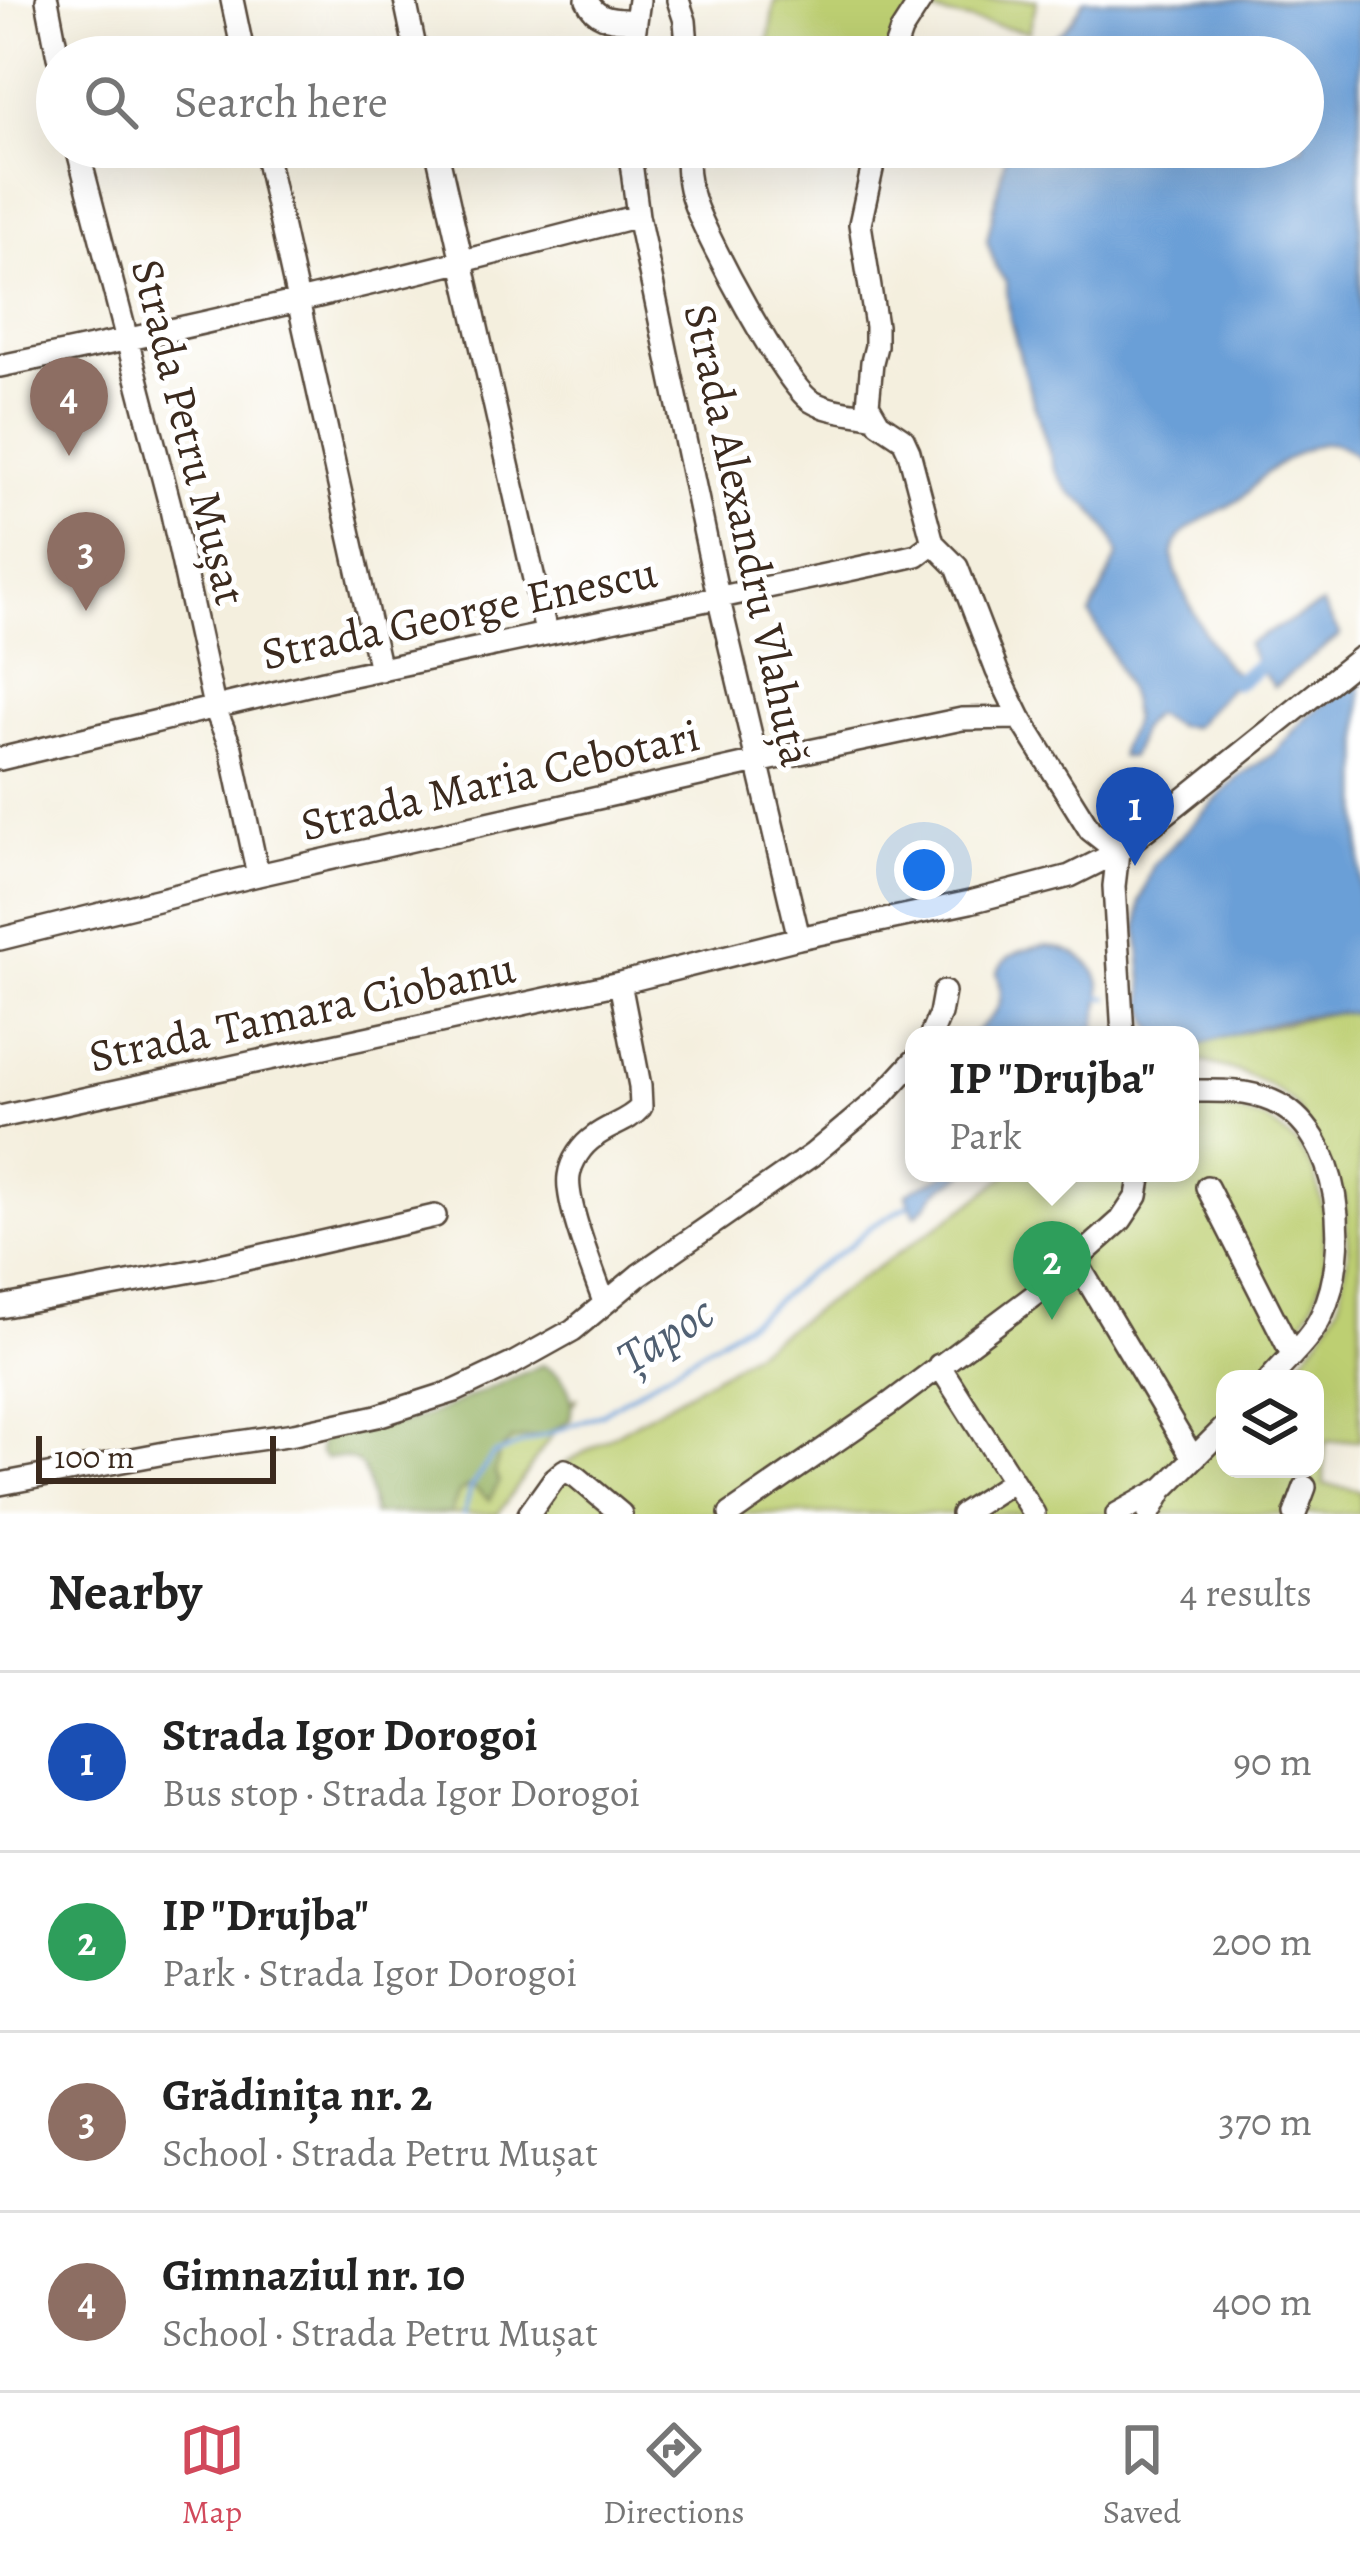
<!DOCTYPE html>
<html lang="en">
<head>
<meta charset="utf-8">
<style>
  :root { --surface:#fff; --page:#f2f2f2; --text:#222; --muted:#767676; --line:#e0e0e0; --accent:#d1495b }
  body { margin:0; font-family:Alegreya,serif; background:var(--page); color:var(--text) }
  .controls { position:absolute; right:36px; bottom:36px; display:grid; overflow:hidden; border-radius:24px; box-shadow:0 12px 48px #0002 }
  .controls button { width:108px; height:108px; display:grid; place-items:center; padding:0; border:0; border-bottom:3px solid var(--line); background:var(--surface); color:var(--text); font:60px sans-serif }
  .scale { position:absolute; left:36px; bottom:30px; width:240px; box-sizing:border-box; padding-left:12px; border:6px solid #3b2a1e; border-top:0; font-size:33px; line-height:42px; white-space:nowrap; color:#3b2a1e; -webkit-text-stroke:9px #fff; paint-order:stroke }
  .you { position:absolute; left:924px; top:870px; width:42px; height:42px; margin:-30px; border:9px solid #fff; border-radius:50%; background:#1a73e8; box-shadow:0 0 0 18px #1a73e833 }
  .badge { display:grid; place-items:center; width:78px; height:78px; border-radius:50%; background:var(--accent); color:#fff; font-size:39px; font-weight:700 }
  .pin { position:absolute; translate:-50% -99px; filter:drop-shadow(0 3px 6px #0008) }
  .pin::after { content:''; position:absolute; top:63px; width:42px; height:36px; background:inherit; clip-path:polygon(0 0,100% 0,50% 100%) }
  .popup { position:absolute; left:905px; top:1026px; width:294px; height:156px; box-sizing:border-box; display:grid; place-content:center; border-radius:24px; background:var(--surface); filter:drop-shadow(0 3px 9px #0005); font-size:39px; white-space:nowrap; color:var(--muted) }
  .popup b { font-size:45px; color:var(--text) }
  .popup::after { content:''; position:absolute; left:50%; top:100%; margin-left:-24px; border:24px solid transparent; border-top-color:var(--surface) }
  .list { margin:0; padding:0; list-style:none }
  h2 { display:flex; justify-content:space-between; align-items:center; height:156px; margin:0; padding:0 48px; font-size:51px }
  h2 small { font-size:39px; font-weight:400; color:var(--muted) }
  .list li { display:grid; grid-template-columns:78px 1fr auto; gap:36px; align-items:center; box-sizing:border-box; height:180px; padding:0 48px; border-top:3px solid var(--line) }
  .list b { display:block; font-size:45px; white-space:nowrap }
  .list p { margin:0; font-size:39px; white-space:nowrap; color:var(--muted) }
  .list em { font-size:39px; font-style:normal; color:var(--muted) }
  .icon { flex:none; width:66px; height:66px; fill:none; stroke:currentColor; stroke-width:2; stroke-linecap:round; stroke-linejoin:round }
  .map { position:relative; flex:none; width:1360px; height:1514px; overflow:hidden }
  .search { position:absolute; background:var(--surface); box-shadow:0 12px 48px #0002; left:36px; right:36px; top:36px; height:132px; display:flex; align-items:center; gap:30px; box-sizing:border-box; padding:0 42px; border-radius:66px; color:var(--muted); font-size:45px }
  .sheet { height:876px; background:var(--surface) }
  nav { display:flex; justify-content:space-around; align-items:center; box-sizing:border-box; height:168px; border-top:3px solid var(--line); background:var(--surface); font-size:33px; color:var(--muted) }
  nav a { display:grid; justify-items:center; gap:6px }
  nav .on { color:var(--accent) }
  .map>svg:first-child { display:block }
</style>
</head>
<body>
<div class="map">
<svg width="1360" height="1514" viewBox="0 0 1360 1514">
  <rect width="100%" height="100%" fill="#fff"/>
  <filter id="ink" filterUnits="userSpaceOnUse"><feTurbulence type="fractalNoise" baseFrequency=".00833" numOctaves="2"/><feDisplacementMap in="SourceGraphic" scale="24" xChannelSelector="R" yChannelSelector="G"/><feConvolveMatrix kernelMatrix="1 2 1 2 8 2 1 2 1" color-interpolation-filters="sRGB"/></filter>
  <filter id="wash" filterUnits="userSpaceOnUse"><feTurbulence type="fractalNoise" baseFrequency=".004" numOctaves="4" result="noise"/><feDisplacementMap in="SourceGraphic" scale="48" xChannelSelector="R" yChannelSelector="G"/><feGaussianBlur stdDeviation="2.7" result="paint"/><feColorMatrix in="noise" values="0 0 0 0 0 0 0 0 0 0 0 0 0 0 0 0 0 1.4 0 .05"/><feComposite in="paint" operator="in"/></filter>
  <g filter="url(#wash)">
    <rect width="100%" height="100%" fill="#f4efde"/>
    <path fill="#bdcf72" stroke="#7c7c48" stroke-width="3" d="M775 0H1037L1029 32 915 9 892 57H812L767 51Z
      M1332 1013H1360V1440L1325 1442 1324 1484 1360 1491V1514H522L552 1471 726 1370 969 1205 1009 1173H1190V1105L1219 1107 1267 1120 1297 1144 1315 1173 1324 1213 1325 1270 1314 1302 1294 1337 1277 1379H1225V1469H1315V1379H1284L1319 1338 1339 1304 1348 1253 1345 1198 1297 1107C1270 1079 1227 1066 1190 1059V1048L1225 1036Z
      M578 1397 498 1514H411L511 1440Z"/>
    <path fill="#96b264" stroke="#686e41" stroke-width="3" d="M542 1365C567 1375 575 1395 570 1420L545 1435 511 1440 499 1453 495 1474 499 1482 489 1500 471 1485 459 1492 450 1514H373C366 1480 370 1451 326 1459L320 1453V1433L404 1422 432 1414Z"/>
    <path fill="#6a9fd7" stroke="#52647a" stroke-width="3" d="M1084 0H1360V460C1334 433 1315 443 1286 460 1278 465 1270 469 1263 476 1256 482 1251 490 1244 496 1224 513 1178 522 1173 553 1170 573 1209 644 1223 661 1229 669 1236 673 1244 679L1229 689 1193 727 1177 726 1154 715C1133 728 1142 742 1130 757H1121C1120 742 1129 735 1132 722 1138 699 1102 635 1090 615L1118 555 1112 536 1089 506 1070 493 1055 471 1024 372 1010 319 1006 282 997 270 987 241 1007 147H1303V57H1027L1031 43C1059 41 1071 24 1084 0Z
      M1322 604 1340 635 1274 687 1258 667 1247 644Z
      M1360 678V1013C1350 1014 1341 1012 1331 1013 1283 1016 1236 1034 1190 1048V1035H1158L1151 1025 1145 1005 1138 928 1140 901 1153 865 1238 777 1273 754 1306 717Z
      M1045 946C1067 947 1095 960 1100 984 1103 1000 1096 1019 1095 1035H971C995 1015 1008 1006 997 972 1006 953 1025 949 1045 946Z
      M947 1173H965C957 1182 950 1181 941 1188 930 1196 928 1208 915 1215L906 1194C919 1183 931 1185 947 1173Z"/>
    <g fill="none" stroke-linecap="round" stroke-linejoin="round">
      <path stroke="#6a9fd7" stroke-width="4.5" d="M1100 997 1108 998
        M1134 1003 1145 1005
        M464 1514 471 1487 493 1455 601 1414 760 1314 807 1274 847 1248 870 1227 909 1205"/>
      <path stroke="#6a9fd7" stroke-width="16" d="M1236 682 1258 667"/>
    </g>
  </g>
  <g filter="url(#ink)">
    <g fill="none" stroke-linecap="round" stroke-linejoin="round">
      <g stroke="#57483b" stroke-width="26">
        <path id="minor" d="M47 0 58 57
          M232 0 244 57
          M405 0 417 57
          M587 0C597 22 615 19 636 21
          M678 0 685 21 688 57
          M631 57 639 0
          M892 57 901 31 921 0
          M77 147 170 505 214 706 231 748 258 875
          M264 147 380 670
          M436 147 546 632
          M629 147 638 216 718 596 799 938
          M687 147C687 167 687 183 694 202 706 237 784 384 811 401 829 412 854 412 874 417
          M877 147 860 224 876 326V346L872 362 868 404 879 423 903 439 909 452 933 543 957 567 997 671 1020 718 1090 830 1118 852
          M0 366C214 323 427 272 638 216
          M0 759 324 681 891 561 917 555 933 543
          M1118 852 1114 886 1123 1035
          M0 939 258 875 757 762 962 719 1020 718
          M931 1035 940 1014 944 992
          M1190 1091C1218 1091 1245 1089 1272 1101 1343 1131 1351 1253 1322 1314 1311 1339 1287 1359 1270 1379
          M0 1117 620 983 799 938 970 902 1070 876 1118 852 1360 658
          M1207 1187 1292 1354
          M1076 1261 1193 1458
          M604 1302C594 1274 565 1202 569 1176 571 1161 582 1145 594 1137 609 1125 628 1122 641 1107L640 1086 620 983
          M0 1307 203 1269 435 1216
          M939 1365 1034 1514
          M0 1484 170 1452 294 1434 377 1416 455 1391 512 1364 573 1330 639 1275 812 1155 881 1097 914 1061
          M529 1514 554 1479 565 1470 577 1477 621 1514
          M730 1514 888 1405 1047 1286 1121 1220 1137 1196 1141 1173
          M962 1514 1013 1481
          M1117 1514 1162 1489
          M1149 1514 1163 1489 1225 1427
          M1295 1514 1305 1487"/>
      </g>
      <use href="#minor" stroke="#fff" stroke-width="21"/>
    </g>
  </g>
  <g text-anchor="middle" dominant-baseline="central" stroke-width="10" stroke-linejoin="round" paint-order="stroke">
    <g font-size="45" fill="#3b2a1e" stroke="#fff">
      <text transform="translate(189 432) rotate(76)">Strada Petru Mușat</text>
      <text transform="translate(748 535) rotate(78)">Strada Аlexandru Vlahuță</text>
      <text transform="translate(459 613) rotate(-12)">Strada George Enescu</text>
      <text transform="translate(500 780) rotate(-13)">Strada Maria Cebotari</text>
      <text transform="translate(302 1012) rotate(-12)">Strada Tamara Ciobanu</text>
    </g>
    <g font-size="48" font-style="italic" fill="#505f71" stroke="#fff">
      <text transform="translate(665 1335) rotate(-32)">Țapoc</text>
    </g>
  </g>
</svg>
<div class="controls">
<button><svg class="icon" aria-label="layers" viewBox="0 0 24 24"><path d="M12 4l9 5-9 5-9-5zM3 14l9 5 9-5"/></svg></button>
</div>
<div class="scale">100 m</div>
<div class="you"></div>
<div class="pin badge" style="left:1135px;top:866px;background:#1a4fb4">1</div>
<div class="pin badge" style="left:1052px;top:1320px;background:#2e9e5b">2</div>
<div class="popup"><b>IP &quot;Drujba&quot;</b>Park</div>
<div class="pin badge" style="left:86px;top:611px;background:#8d6e63">3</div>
<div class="pin badge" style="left:69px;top:456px;background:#8d6e63">4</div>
<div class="search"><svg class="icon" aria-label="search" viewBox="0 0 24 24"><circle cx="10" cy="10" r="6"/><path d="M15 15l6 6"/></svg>Search here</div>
</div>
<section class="sheet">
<h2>Nearby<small>4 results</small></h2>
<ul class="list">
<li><span class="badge" style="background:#1a4fb4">1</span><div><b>Strada Igor Dorogoi</b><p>Bus stop · Strada Igor Dorogoi</p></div><em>90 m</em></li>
<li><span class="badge" style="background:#2e9e5b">2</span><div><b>IP &quot;Drujba&quot;</b><p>Park · Strada Igor Dorogoi</p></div><em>200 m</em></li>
<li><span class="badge" style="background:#8d6e63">3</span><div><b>Grădinița nr. 2</b><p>School · Strada Petru Mușat</p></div><em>370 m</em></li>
<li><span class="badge" style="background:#8d6e63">4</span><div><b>Gimnaziul nr. 10</b><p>School · Strada Petru Mușat</p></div><em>400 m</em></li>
</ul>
</section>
<nav>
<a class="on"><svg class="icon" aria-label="map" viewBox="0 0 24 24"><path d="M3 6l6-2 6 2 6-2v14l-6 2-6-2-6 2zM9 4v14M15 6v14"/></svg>Map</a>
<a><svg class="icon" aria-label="directions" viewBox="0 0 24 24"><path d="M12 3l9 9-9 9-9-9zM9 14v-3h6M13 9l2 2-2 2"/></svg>Directions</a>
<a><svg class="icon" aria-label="saved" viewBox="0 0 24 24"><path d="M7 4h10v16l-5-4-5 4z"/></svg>Saved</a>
</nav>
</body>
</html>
